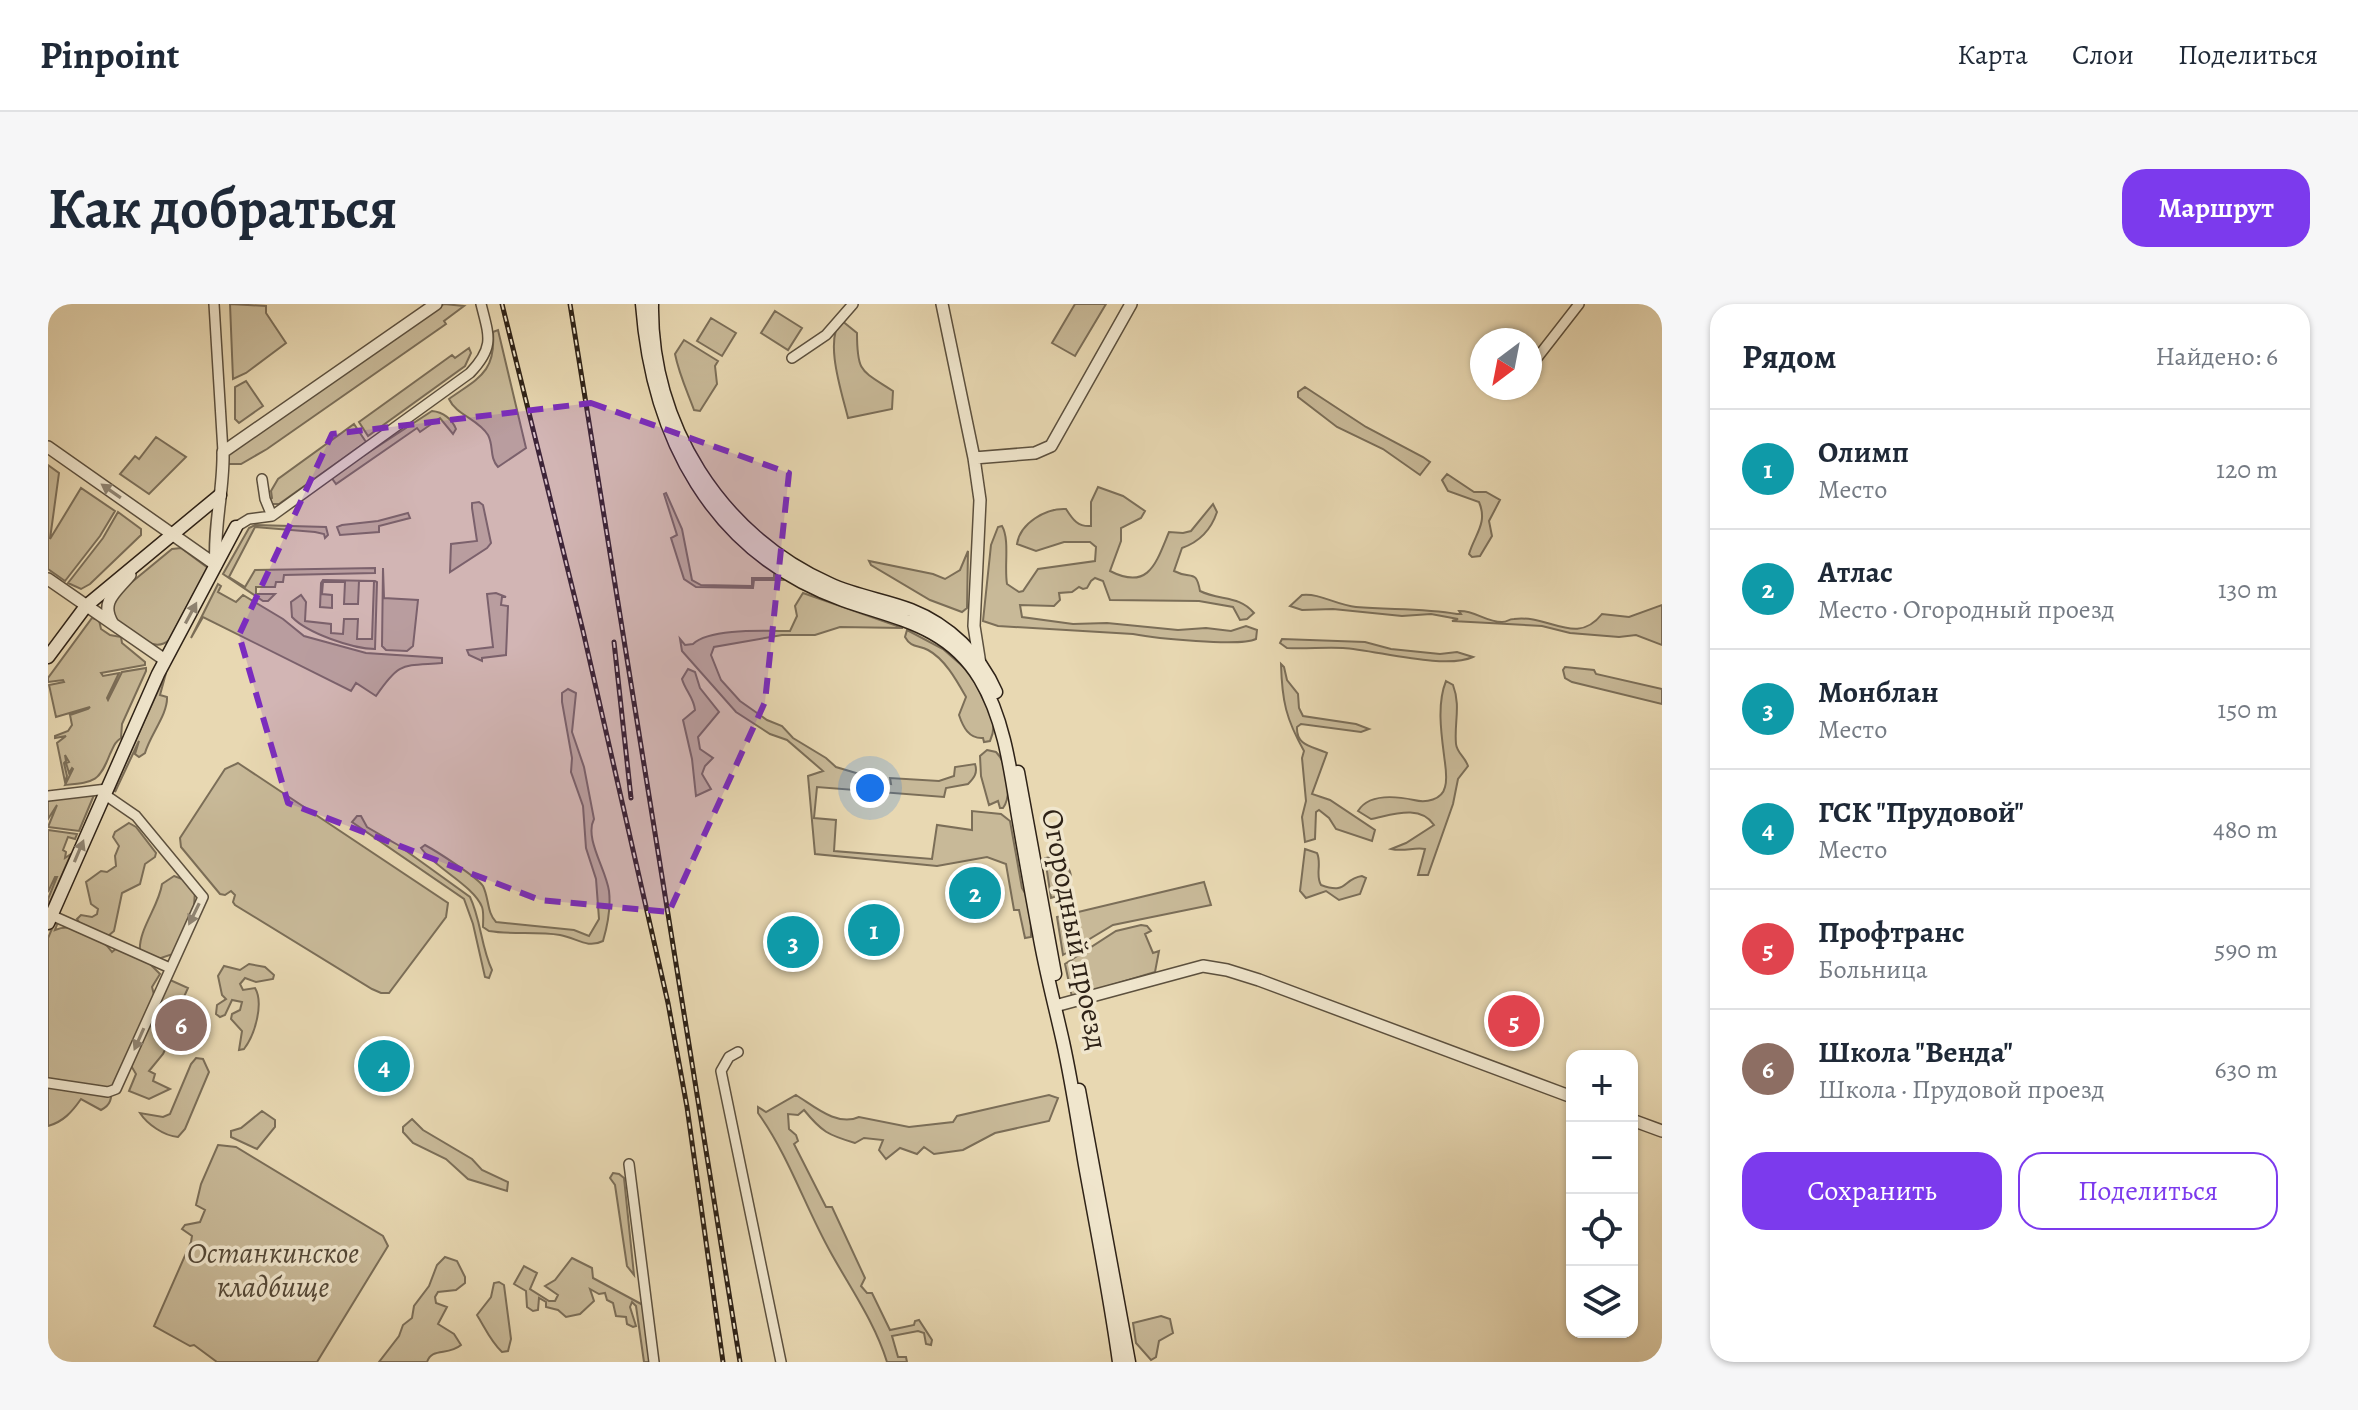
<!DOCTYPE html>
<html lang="ru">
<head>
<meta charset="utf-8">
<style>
  :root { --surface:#fff; --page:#f6f6f7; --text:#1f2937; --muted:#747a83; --line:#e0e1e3; --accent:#7c3aed }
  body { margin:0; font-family:Alegreya,serif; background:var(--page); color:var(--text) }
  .controls { position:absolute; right:24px; bottom:24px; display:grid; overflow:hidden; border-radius:16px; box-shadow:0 2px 6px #0004 }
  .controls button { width:72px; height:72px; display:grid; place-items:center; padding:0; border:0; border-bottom:2px solid var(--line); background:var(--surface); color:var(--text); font:40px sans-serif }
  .compass { position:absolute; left:1422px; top:24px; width:72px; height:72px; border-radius:50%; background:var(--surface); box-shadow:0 2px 6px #0004; rotate:212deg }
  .you { position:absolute; left:822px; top:484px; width:28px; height:28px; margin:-20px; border:6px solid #fff; border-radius:50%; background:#1a73e8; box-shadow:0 0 0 12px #1a73e833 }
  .badge { display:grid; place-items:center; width:52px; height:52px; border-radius:50%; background:var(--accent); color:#fff; font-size:26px; font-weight:700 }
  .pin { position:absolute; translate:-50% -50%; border:4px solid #fff; box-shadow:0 2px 8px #0006 }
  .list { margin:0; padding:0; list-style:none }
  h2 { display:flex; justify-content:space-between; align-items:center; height:104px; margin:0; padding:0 32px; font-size:34px }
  h2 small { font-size:26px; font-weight:400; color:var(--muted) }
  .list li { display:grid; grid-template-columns:52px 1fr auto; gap:24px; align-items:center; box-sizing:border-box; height:120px; padding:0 32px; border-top:2px solid var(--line) }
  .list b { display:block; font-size:30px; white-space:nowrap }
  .list p { margin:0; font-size:26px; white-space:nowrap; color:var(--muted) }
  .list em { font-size:26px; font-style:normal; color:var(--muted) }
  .actions { display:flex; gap:16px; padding:24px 32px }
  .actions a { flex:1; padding:18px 0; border:2px solid var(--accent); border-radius:24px; text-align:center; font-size:28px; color:var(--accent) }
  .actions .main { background:var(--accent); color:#fff }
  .icon { flex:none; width:44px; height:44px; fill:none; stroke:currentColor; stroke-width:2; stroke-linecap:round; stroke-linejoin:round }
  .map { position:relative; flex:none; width:1614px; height:1058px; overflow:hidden; border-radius:24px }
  header { display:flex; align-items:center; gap:48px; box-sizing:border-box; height:112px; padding:0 40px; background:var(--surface); border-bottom:2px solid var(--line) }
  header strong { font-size:38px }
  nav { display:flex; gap:44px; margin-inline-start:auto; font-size:28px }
  .intro { display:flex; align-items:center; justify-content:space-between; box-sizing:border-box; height:192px; padding:0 48px }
  h1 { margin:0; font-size:56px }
  .button { padding:20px 36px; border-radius:24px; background:var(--accent); color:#fff; font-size:28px; font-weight:700 }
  main { display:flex; gap:48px; padding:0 48px }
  aside { flex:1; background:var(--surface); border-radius:24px; box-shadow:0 2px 6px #0004 }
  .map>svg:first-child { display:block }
</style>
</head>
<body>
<header>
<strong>Pinpoint</strong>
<nav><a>Карта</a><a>Слои</a><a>Поделиться</a></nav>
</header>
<div class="intro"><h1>Как добраться</h1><a class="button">Маршрут</a></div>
<main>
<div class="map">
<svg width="1614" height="1058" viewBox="0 0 1614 1058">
  <rect width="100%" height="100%" fill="#e8d8b2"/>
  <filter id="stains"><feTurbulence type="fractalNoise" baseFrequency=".0025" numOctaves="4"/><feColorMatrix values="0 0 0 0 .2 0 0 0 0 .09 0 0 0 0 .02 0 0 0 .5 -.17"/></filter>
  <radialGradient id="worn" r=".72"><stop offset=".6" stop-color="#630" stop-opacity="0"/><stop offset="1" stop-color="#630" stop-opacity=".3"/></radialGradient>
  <path fill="#c8b998" stroke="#7b6e58" stroke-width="2" d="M182 0 218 2V9L238 39 198 69 185 75Z
    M396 0 416 2 396 17 398 20 219 145 193 160H180V152L185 146Z
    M1027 0H1058L1027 52 1004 39Z
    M727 7 754 24 740 46 713 29Z
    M663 14 688 29 674 52 649 37Z
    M793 16 809 29C809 69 813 66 845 87L844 105 800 114C794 89 776 37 793 16Z
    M450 26 478 144 450 163C441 153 446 142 440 131 430 115 408 111 401 95 430 74 448 69 445 28Z
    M636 36 670 57 667 62 669 80 652 107 646 106C639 87 631 70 627 50Z
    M421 44 423 49 417 62 320 132 311 118 404 51 407 54Z
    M198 77 215 102 191 119 187 115V83Z
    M1257 83 1318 123 1375 153 1382 158 1372 171 1335 145 1289 123 1250 93V88Z
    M384 107C395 108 404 115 408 125L405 130 392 114 372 128 369 124 288 180 283 173Z
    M306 120 318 138 231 200H224L221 196 224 194 223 187 230 175Z
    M108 133 138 153 101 190 72 170 87 152 91 155Z
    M0 161 11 169 2 235 33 184 67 207 52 232 17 277 0 265Z
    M1399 170 1426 188H1438L1452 196 1441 217 1444 232 1432 252 1424 253 1421 250C1427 230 1440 219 1431 198L1400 187 1394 176Z
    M1050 183 1075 192 1097 207 1093 214 1073 224V237L1062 267C1101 287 1108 259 1121 228L1135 229 1143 227 1165 200 1169 208C1163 226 1151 238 1134 244L1126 267C1143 276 1148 264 1152 287 1172 297 1191 291 1206 309L1199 315 1192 316 1185 303 1151 297 1062 296 1055 277 1047 274 1043 277 1039 284 1035 285 1031 283 1024 288 1011 289 1012 296 1006 302 972 301 974 313 1025 320 1059 319 1130 326 1158 324 1183 327 1198 322 1209 326 1208 335C1191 343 1106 334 1085 330L950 322 935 317 943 241 950 223 954 222C962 236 956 262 959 280L971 288 975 287 990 265 1047 257 1048 243 1042 238H1016L988 247 969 240C972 219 998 204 1018 205 1025 216 1030 223 1043 222V198Z
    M618 189 634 225 644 276 653 281 704 282V274H726V271L734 276H706L705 284 648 283 636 275 623 234 629 231 616 190Z
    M431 198 435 201 443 239 439 244 402 268 403 240 429 237 424 204V199Z
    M70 208 93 225V231L42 280 33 285 20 279 55 234Z
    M360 209 362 214 331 222V228L292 231 289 223 294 221 330 217Z
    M207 221 278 223 280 231 277 234 276 230 267 228 207 223 181 273 197 283 207 266 327 264V269L236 271 235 278H228L227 283H208V290H227L220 297H215L175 270 201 224Z
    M133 244 160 264 121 336C105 351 82 326 68 317L62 296 124 245Z
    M920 247 919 304 914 308 882 296 823 261 821 257 885 270 897 275 912 266Z
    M335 264 336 294 370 296 365 342 359 347 338 346 334 342Z
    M275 276 327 277 329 278 327 345C305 345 259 329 244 313L243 298 253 291 258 298 257 317 283 320V329L295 330 296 315H310L309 335H324L326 277H311L310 300H296L297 278H275L274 290 284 291V304L272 303 273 279Z
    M170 280 173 282 170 288 188 298 195 291 235 315 256 332 318 349 394 354V359C354 362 352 357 328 392L308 379 303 387 155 313 143 334Z
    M755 289 855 324 792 323 767 331H734L666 343 663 351 673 376 692 397 719 416 734 422 745 434 778 454 788 463 815 471 817 475 843 480 842 474 891 477 906 472 907 463 927 460C930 469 926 474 920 480L898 484 896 493 769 483 766 514 788 516 786 547 884 555 889 521 924 526V507L953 510 962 517 974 584C983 597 983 618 983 633L977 634 971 606H966L958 560 939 553 889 562 767 550 760 472 775 467 739 436 722 430 688 408 634 347 632 335 637 341 645 340C662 324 718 327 742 327L749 312 747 302Z
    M439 290 448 289 458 293H454L453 301 460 302 458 351 434 354V357L421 351 419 346 445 343Z
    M1254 291C1272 289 1288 301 1308 303 1343 306 1375 304 1409 310H1413L1411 307C1426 306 1438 318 1454 318 1461 318 1459 315 1466 315 1501 310 1528 343 1554 310L1581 313 1614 301V341L1588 331 1571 333 1522 329 1494 322 1404 317 1410 315 1383 310 1354 312 1285 305 1254 306 1242 302Z
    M44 314 51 316 53 325 62 331 73 333 74 339 97 358V361L53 369 55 372 71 369 59 394 60 396 74 368 98 364V367L74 420 73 434C66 439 66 442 62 450 51 478 47 478 17 481L25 465 24 464 21 469 18 459 21 458 17 451 18 457 16 459 19 472 17 478 9 439 18 432 7 434V432L20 427 24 421 22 411 40 405 42 403 8 413 1 381 16 378 15 376 0 378V374Z
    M859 326 895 345 927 373C931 399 954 411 942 437L936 438 935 434C921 435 915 423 911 411L918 393C909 377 897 355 880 346 870 341 863 344 857 333Z
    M1234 335 1317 338 1343 345 1392 350 1409 348 1425 353C1396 366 1328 346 1295 344 1276 343 1258 345 1239 344L1232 339Z
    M1233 360 1236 363 1239 376 1250 390 1251 404 1255 412 1308 420 1321 425 1313 428 1253 420 1249 423C1248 442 1264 442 1279 449L1264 490 1282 496 1327 526 1324 537 1288 525 1281 514 1271 506 1268 508 1267 535 1257 538 1254 513 1258 497 1254 454 1256 447C1238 415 1234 397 1233 360Z
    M1517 363 1546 366 1548 370 1614 385V400L1524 378 1517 374 1515 366Z
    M640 365 647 368 652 384 671 408 650 433 652 445 665 454 657 462 654 470 663 485 648 492 644 455 635 416 647 406C646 394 637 386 634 375Z
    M118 369 112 391 119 393C120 410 102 431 97 449L91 453 87 450 91 437 67 488V482Z
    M1398 377 1405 381C1413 402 1406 419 1408 440 1409 449 1417 453 1420 462L1410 475 1405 500 1380 571H1370L1377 545C1366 543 1356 548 1343 545L1358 539 1386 521C1372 500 1344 511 1323 515L1310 507C1321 489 1347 492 1366 496 1378 499 1394 496 1397 483 1400 473 1397 461 1396 451 1393 428 1389 399 1398 377Z
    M520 385 528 389 524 428 536 463 546 515C536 534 558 565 561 587 563 604 560 620 555 637 539 645 529 634 512 631 489 627 464 631 441 627L435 623C435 617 436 608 434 603 426 582 387 564 373 544L377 541C388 547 429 573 435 582 441 594 439 609 448 618L526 626 541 632 551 615 548 575 538 544 535 502 523 468 524 454 514 398V389Z
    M939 446 948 448C960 460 964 492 955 504H952L950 497 941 501 933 472 932 452Z
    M190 459 400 599 398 613 341 689H333L324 685 187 601 185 598 187 591 183 587 177 591 172 590 133 543 132 534 177 465Z
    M46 491 31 527 0 523 9 501 0 515V496Z
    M309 512H313L319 523 350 541 422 593C433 616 433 643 444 666L441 674 437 673 425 620 416 595 304 518Z
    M81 519 88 523 108 549 107 553 97 560 92 580 74 589 66 627 60 632 33 621 29 615 33 611 44 613 49 610 50 605 43 600 38 578 53 567 59 568 68 562 67 552 71 542 65 533 67 528Z
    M0 526 29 530 27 535 20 533 15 546 18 548 17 554 23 550 0 603V595L9 573H7L0 588Z
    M1257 545 1269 549C1274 560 1267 571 1273 581 1300 591 1294 575 1314 572L1318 574 1312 590 1291 596 1278 587 1258 594 1252 587Z
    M1003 553C1023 558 1029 574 1016 590L1003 594 997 554Z
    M126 572 137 576 147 587 146 602 125 650 110 655 92 647C90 626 111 602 114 580Z
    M1156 578 1163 601 1065 621 1015 651 1009 613Z
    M10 618 7 626C26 618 53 632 64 648L70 643 101 659 112 670 104 683 107 695 120 675 140 684 121 726 125 729 115 750 101 767 107 770 105 777 122 785 101 795 81 787 88 770 82 760 63 784C64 794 63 801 53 806L33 795C24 808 15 818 0 822V634L6 620Z
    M1093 621 1099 622 1103 627 1097 630 1105 649 1111 647 1107 668 1024 693 1017 660 1068 627Z
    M201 660 217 663 226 671 225 675 208 678 197 674 192 680 195 686 207 684C216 699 207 731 196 745L191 746 194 727 183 715 184 710 192 706 194 698 184 696 177 711 172 713 168 710 169 701 178 695 174 691 170 672 176 662 192 666Z
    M148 754 155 755 161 768 137 825 130 833C116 832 99 820 92 809L115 813 122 810 143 760Z
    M748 791C766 802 789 823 811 813L861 823 905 818 909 812 1001 791 1010 794 1001 817 947 829 915 846 886 850 876 843 869 850 852 844 838 855 831 846 835 836 816 834 807 839C780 831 774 828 756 806L750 811 740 810 741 825 748 831 750 837 746 840 778 903H784L817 974 813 982 819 989H824L842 1026 866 1021 867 1017 871 1016 884 1036 883 1041 878 1040 876 1029 870 1027 844 1032 850 1053H858L859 1058H839C827 1019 803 985 783 949 757 903 741 852 710 809V803L718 808Z
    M214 807 227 816V823L209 845 183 833V827L193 824Z
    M364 815 375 826 424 855 434 866 460 878 459 887 420 875 398 855 365 839 355 828V823Z
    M170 841 188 843 335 932 340 942 269 1058H169L146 1041 142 1042 106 1022 143 938 144 932 134 925 137 921 152 918 157 906 148 901 153 880Z
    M565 869 571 870 576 874 586 971 579 962 567 881 562 874Z
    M397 953 409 957 417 973V979L408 986 390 988 387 993 388 999 399 1003 390 1020 406 1030 413 1041C400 1052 384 1043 379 1058H331L351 1032 355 1021 364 1014 366 1002 381 982 389 961Z
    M524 954 544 964 545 974 595 1001 602 1058H596L588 1002 584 998 582 1003 588 1022 585 1023 579 1020 578 1013 568 1012 565 999 559 996 557 989 551 990 542 985 546 997 532 1010 518 1013 510 1006 498 1003V998L491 994 490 1006 485 1007 479 1003 478 987 466 980 476 962 489 969 482 985 501 997H507L510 991 497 982 507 976Z
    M451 978 456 981 463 1035 460 1047 454 1048C443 1038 437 1024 429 1011L443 993 446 979Z
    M1113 1012 1122 1015 1125 1029 1111 1037 1108 1053 1103 1056 1088 1039 1085 1019Z"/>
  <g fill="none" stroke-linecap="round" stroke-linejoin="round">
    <g stroke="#5c503e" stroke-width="12">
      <path id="minor" d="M166 0 175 148
        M744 54 778 31 805 0
        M1482 63 1531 0
        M214 175 217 195 224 212
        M188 223 201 215 224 212 422 69C447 43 441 32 433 0
        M0 492 59 485
        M3 611 122 664
        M690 748 681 753 673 767 733 1058
        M0 779 60 788 68 785 155 593 88 512 56 490
        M581 860 606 1058"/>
    </g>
    <g stroke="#5c503e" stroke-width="14">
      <path id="tertiary" d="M894 0 926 154 932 196 926 322 932 360
        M0 143 168 261
        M926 154 987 149 1003 142 1083 0
        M168 261C165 223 176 186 175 148L388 0
        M0 275 117 356
        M65 320C51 298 68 288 82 271
        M1007 702 1155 662 1179 666 1211 676 1524 793
        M1584 816 1614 827"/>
    </g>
    <g stroke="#2e2217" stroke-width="15">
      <path id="secondary" d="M594 0C604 132 663 249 795 296 848 315 899 321 932 375 955 413 962 462 969 506 976 547 983 588 991 629 997 665 1007 702 1015 738 1024 779 1030 820 1037 861 1049 927 1062 992 1071 1058
        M604 0C602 120 673 232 782 280 808 292 837 296 863 306 901 321 932 351 948 388
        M0 353 38 302 172 191
        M970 468 1007 670
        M0 619 110 370 188 223
        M1031 786 1081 1058"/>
    </g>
    <use href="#minor" stroke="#f0e6cd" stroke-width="9"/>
    <use href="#tertiary" stroke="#f0e6cd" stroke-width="11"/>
    <use href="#secondary" stroke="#f0e6cd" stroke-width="12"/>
    <g stroke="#2e2217" stroke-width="5">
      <path id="rail" d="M454 0 535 327 620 699 639 803 675 1058
        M522 0 692 1058
        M566 338 583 494"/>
    </g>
    <use href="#rail" stroke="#f0e6cd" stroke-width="2" stroke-dasharray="6" stroke-linecap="butt"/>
  </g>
  <defs><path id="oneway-solid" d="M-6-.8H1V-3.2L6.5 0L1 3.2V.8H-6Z" transform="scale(2)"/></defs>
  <g fill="#8f8472">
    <use href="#oneway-solid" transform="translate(63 187) rotate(-145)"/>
    <use href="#oneway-solid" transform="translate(143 309) rotate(-62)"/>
    <use href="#oneway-solid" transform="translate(31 547) rotate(-67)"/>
    <use href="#oneway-solid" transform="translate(146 610) rotate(116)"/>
    <use href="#oneway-solid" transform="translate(91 735) rotate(114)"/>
  </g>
  <path fill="#7b2cbf" fill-opacity="0.2" stroke="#7b2cbf" stroke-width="6" stroke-dasharray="16 10" stroke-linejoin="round" d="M543 99 741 169 717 398 621 608 492 596 240 499 191 331 284 130Z"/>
  <g text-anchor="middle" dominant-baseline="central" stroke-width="7" stroke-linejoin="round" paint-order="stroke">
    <g font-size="30" fill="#2e2217" stroke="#f0e6cd">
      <text transform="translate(1027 625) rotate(79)">Огородный проезд</text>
    </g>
    <g font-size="30" font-style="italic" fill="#544837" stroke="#f0e6cd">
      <text x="225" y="949">Останкинское<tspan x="225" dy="34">кладбище</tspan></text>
    </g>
  </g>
  <rect width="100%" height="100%" filter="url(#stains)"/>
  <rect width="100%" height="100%" fill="url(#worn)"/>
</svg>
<div class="controls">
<button>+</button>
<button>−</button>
<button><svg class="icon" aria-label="locate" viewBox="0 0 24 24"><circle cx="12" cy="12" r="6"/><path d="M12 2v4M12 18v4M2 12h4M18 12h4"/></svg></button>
<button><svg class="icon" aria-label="layers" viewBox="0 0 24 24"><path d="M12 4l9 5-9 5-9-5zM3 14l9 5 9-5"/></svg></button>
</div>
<svg class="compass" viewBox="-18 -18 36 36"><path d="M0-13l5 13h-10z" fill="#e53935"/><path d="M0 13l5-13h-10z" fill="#747a83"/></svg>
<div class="you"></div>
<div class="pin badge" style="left:826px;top:626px;background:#0f9aa8">1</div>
<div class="pin badge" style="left:927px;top:589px;background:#0f9aa8">2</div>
<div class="pin badge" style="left:745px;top:638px;background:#0f9aa8">3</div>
<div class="pin badge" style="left:336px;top:762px;background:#0f9aa8">4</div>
<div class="pin badge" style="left:1466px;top:717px;background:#e0444e">5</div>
<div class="pin badge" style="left:133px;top:721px;background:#8d6e63">6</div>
</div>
<aside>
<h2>Рядом<small>Найдено: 6</small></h2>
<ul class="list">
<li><span class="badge" style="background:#0f9aa8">1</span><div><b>Олимп</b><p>Место</p></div><em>120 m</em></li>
<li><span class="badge" style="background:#0f9aa8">2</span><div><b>Атлас</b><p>Место · Огородный проезд</p></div><em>130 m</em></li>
<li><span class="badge" style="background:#0f9aa8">3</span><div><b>Монблан</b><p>Место</p></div><em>150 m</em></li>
<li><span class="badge" style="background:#0f9aa8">4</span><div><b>ГСК &quot;Прудовой&quot;</b><p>Место</p></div><em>480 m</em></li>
<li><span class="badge" style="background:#e0444e">5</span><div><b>Профтранс</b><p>Больница</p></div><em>590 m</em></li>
<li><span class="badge" style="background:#8d6e63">6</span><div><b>Школа &quot;Венда&quot;</b><p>Школа · Прудовой проезд</p></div><em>630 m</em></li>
</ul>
<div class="actions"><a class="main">Сохранить</a><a>Поделиться</a></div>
</aside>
</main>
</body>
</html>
